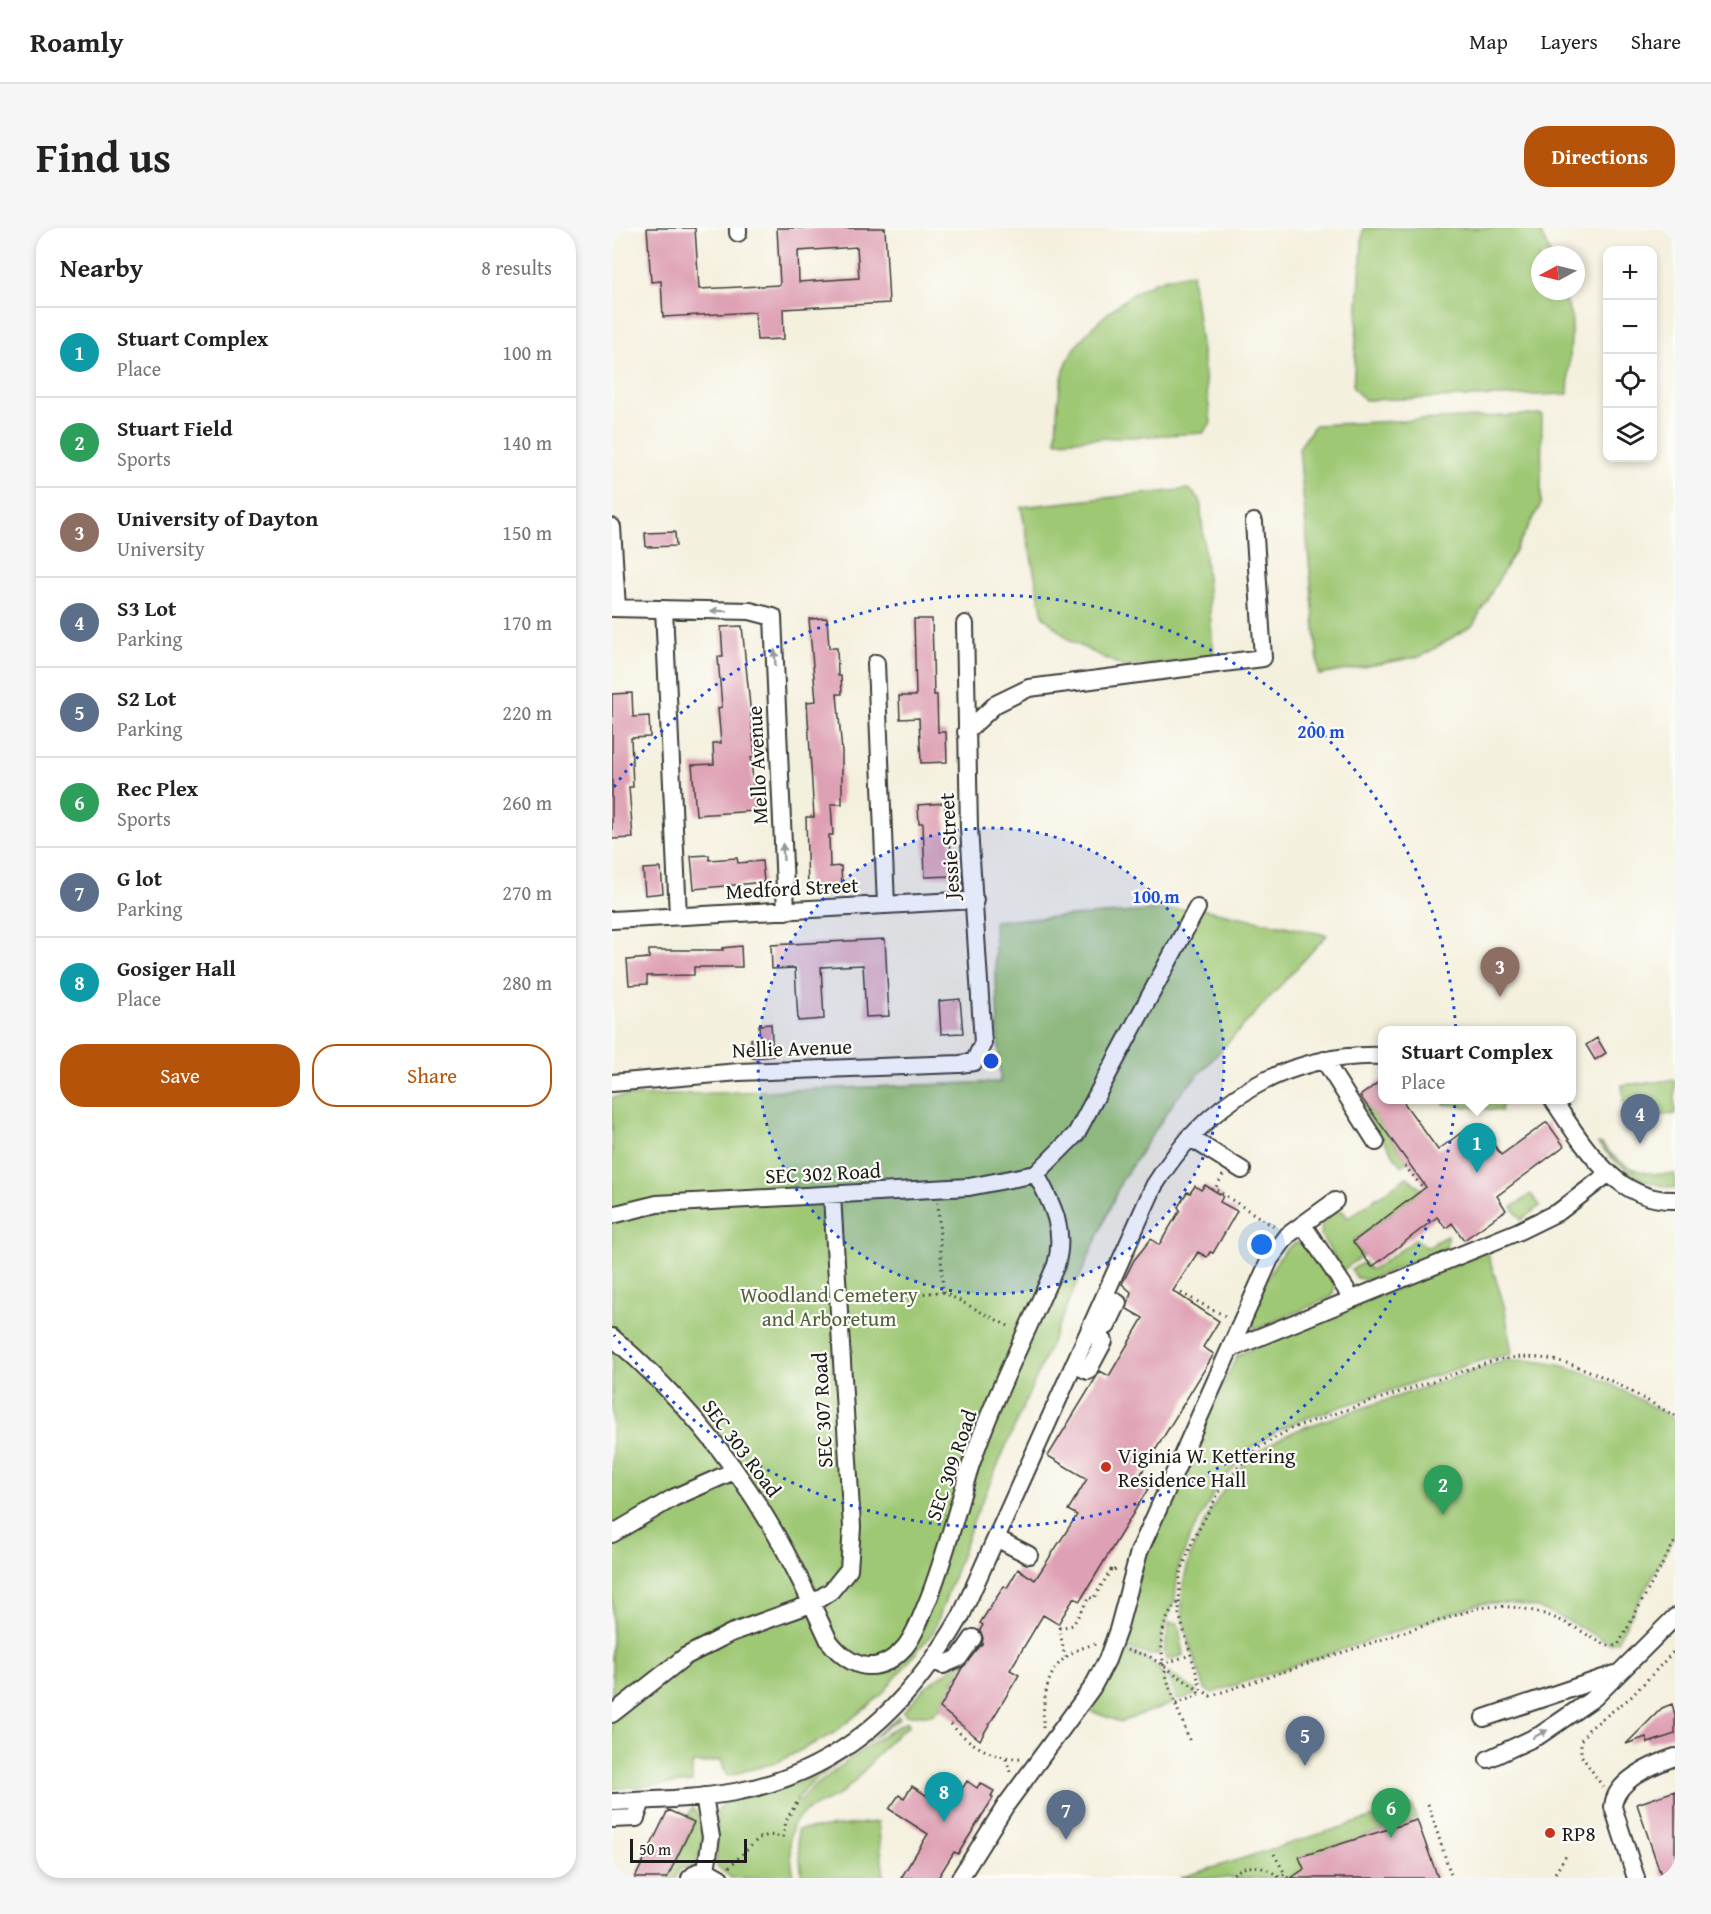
<!DOCTYPE html>
<html lang="en">
<head>
<meta charset="utf-8">
<style>
  :root { --surface:#fff; --page:#f6f6f6; --text:#222; --muted:#767676; --line:#e0e0e0; --accent:#b45309 }
  body { margin:0; font-family:"Gentium Book Plus",serif; background:var(--page); color:var(--text) }
  .controls { position:absolute; right:18px; top:18px; display:grid; overflow:hidden; border-radius:12px; box-shadow:0 3px 9px #0003 }
  .controls button { width:54px; height:54px; display:grid; place-items:center; padding:0; border:0; border-bottom:2px solid var(--line); background:var(--surface); color:var(--text); font:30px sans-serif }
  .compass { position:absolute; left:919px; top:18px; width:54px; height:54px; border-radius:50%; background:var(--surface); box-shadow:0 3px 9px #0003; rotate:263deg }
  .scale { position:absolute; left:18px; bottom:15px; width:117px; box-sizing:border-box; padding-left:6px; border:3px solid #1c1c1c; border-top:0; font-size:16px; line-height:21px; white-space:nowrap; color:#1c1c1c; -webkit-text-stroke:4px #fdfcf7; paint-order:stroke }
  .you { position:absolute; left:650px; top:1017px; width:21px; height:21px; margin:-15px; border:4px solid #fff; border-radius:50%; background:#1a73e8; box-shadow:0 0 0 9px #1a73e833 }
  .badge { display:grid; place-items:center; width:39px; height:39px; border-radius:50%; background:var(--accent); color:#fff; font-size:20px; font-weight:700 }
  .pin { position:absolute; translate:-50% -50px; filter:drop-shadow(0 2px 3px #0008) }
  .pin::after { content:''; position:absolute; top:32px; width:21px; height:18px; background:inherit; clip-path:polygon(0 0,100% 0,50% 100%) }
  .popup { position:absolute; left:766px; top:798px; width:198px; height:78px; box-sizing:border-box; display:grid; place-content:center; border-radius:12px; background:var(--surface); filter:drop-shadow(0 2px 4px #0005); font-size:20px; white-space:nowrap; color:var(--muted) }
  .popup b { font-size:22px; color:var(--text) }
  .popup::after { content:''; position:absolute; left:50%; top:100%; margin-left:-12px; border:12px solid transparent; border-top-color:var(--surface) }
  .list { margin:0; padding:0; list-style:none }
  h2 { display:flex; justify-content:space-between; align-items:center; height:78px; margin:0; padding:0 24px; font-size:26px }
  h2 small { font-size:20px; font-weight:400; color:var(--muted) }
  .list li { display:grid; grid-template-columns:39px 1fr auto; gap:18px; align-items:center; box-sizing:border-box; height:90px; padding:0 24px; border-top:2px solid var(--line) }
  .list b { display:block; font-size:22px; white-space:nowrap }
  .list p { margin:0; font-size:20px; white-space:nowrap; color:var(--muted) }
  .list em { font-size:20px; font-style:normal; color:var(--muted) }
  .actions { display:flex; gap:12px; padding:18px 24px }
  .actions a { flex:1; padding:14px 0; border:2px solid var(--accent); border-radius:24px; text-align:center; font-size:21px; color:var(--accent) }
  .actions .main { background:var(--accent); color:#fff }
  .icon { flex:none; width:33px; height:33px; fill:none; stroke:currentColor; stroke-width:2; stroke-linecap:round; stroke-linejoin:round }
  .map { position:relative; flex:none; width:1063px; height:1650px; overflow:hidden; border-radius:24px }
  header { display:flex; align-items:center; gap:36px; box-sizing:border-box; height:84px; padding:0 30px; background:var(--surface); border-bottom:2px solid var(--line) }
  header strong { font-size:28px }
  nav { display:flex; gap:33px; margin-inline-start:auto; font-size:21px }
  .intro { display:flex; align-items:center; justify-content:space-between; box-sizing:border-box; height:144px; padding:0 36px }
  h1 { margin:0; font-size:42px }
  .button { padding:15px 27px; border-radius:24px; background:var(--accent); color:#fff; font-size:21px; font-weight:700 }
  main { display:flex; gap:36px; padding:0 36px }
  aside { flex:1; background:var(--surface); border-radius:24px; box-shadow:0 3px 9px #0003 }
  .map>svg:first-child { display:block }
</style>
</head>
<body>
<header>
<strong>Roamly</strong>
<nav><a>Map</a><a>Layers</a><a>Share</a></nav>
</header>
<div class="intro"><h1>Find us</h1><a class="button">Directions</a></div>
<main>
<aside>
<h2>Nearby<small>8 results</small></h2>
<ul class="list">
<li><span class="badge" style="background:#0f9aa8">1</span><div><b>Stuart Complex</b><p>Place</p></div><em>100 m</em></li>
<li><span class="badge" style="background:#2e9e5b">2</span><div><b>Stuart Field</b><p>Sports</p></div><em>140 m</em></li>
<li><span class="badge" style="background:#8d6e63">3</span><div><b>University of Dayton</b><p>University</p></div><em>150 m</em></li>
<li><span class="badge" style="background:#5c6f8a">4</span><div><b>S3 Lot</b><p>Parking</p></div><em>170 m</em></li>
<li><span class="badge" style="background:#5c6f8a">5</span><div><b>S2 Lot</b><p>Parking</p></div><em>220 m</em></li>
<li><span class="badge" style="background:#2e9e5b">6</span><div><b>Rec Plex</b><p>Sports</p></div><em>260 m</em></li>
<li><span class="badge" style="background:#5c6f8a">7</span><div><b>G lot</b><p>Parking</p></div><em>270 m</em></li>
<li><span class="badge" style="background:#0f9aa8">8</span><div><b>Gosiger Hall</b><p>Place</p></div><em>280 m</em></li>
</ul>
<div class="actions"><a class="main">Save</a><a>Share</a></div>
</aside>
<div class="map">
<svg width="1063" height="1650" viewBox="0 0 1063 1650">
  <rect width="100%" height="100%" fill="#fdfcf7"/>
  <filter id="ink" filterUnits="userSpaceOnUse"><feTurbulence type="fractalNoise" baseFrequency=".0167" numOctaves="2"/><feDisplacementMap in="SourceGraphic" scale="12" xChannelSelector="R" yChannelSelector="G"/><feConvolveMatrix kernelMatrix="1 2 1 2 8 2 1 2 1" color-interpolation-filters="sRGB"/></filter>
  <filter id="wash" filterUnits="userSpaceOnUse"><feTurbulence type="fractalNoise" baseFrequency=".008" numOctaves="4" result="noise"/><feDisplacementMap in="SourceGraphic" scale="24" xChannelSelector="R" yChannelSelector="G"/><feGaussianBlur stdDeviation="1.35" result="paint"/><feColorMatrix in="noise" values="0 0 0 0 0 0 0 0 0 0 0 0 0 0 0 0 0 1.4 0 .05"/><feComposite in="paint" operator="in"/></filter>
  <g filter="url(#wash)">
    <rect width="100%" height="100%" fill="#f4f0de"/>
    <path fill="#9fc874" stroke="#5e7248" stroke-width="1.5" d="M751 0H926L939 27H928V63H951L960 91 956 166 753 172 741 160Z
      M580 45 599 195 591 205 444 213C445 188 445 164 453 140 463 107 517 63 549 52 559 48 570 47 580 45Z
      M930 186 929 276 861 397 810 428 707 447 687 220 703 197Z
      M577 261 588 271 602 430 512 439 458 413 431 388 409 279Z
      M585 680 715 707 564 871 510 952 361 1294 322 1403 270 1466 222 1505 166 1534 115 1548 109 1532 80 1536V1554L0 1561V869L388 854 382 693Z
      M1063 852V886L1013 890 1010 857Z
      M748 868 796 933 789 938 743 871Z
      M833 872H891L889 883 832 876Z
      M986 916H990C1010 941 1031 948 1063 946V960C1030 957 1008 940 986 916Z
      M795 949 811 962 741 1013 751 1027 731 1042 709 1008 710 991 722 982 731 983 736 990Z
      M919 966 928 978 909 992 900 979Z
      M836 1007 834 1020 756 1052 745 1050 739 1042 752 1034 757 1041H762L804 1011 815 1019Z
      M688 1014 695 1016 723 1057 720 1069 645 1101 637 1096C646 1075 663 1017 688 1014Z
      M875 1023 892 1077 900 1126 871 1132 689 1192 665 1203 642 1218 607 1256 577 1311 566 1342 563 1372 552 1398 547 1426 538 1427 508 1418 531 1333 625 1127Z
      M895 1132C966 1130 1003 1159 1063 1191V1307L1005 1413 997 1415C948 1389 924 1370 867 1376L600 1465 593 1461C584 1434 571 1406 570 1377 569 1329 603 1264 638 1231 654 1216 673 1207 693 1199Z
      M557 1395H566L572 1427 556 1432 552 1425Z
      M506 1421C548 1434 547 1434 561 1475L508 1494 473 1481Z
      M357 1428 360 1429 339 1456 341 1458 328 1480 320 1487H294L291 1484 313 1459Z
      M557 1444 584 1463 583 1467 565 1472 556 1447Z
      M286 1488 288 1490 203 1552 185 1570 184 1573 187 1574C195 1561 281 1498 296 1493L297 1498C269 1514 254 1547 228 1566 213 1576 192 1579 182 1596 174 1610 180 1634 182 1650H119L104 1637 105 1585 110 1577C126 1567 149 1567 168 1561 212 1545 251 1520 286 1488Z
      M800 1577 805 1592 688 1629 692 1641 679 1650H568Z
      M80 1580C97 1595 92 1623 81 1640L67 1641 64 1650H55L82 1595 75 1590Z
      M266 1594 272 1650H190L185 1602Z"/>
    <g id="blocks">
      <path fill="#dea0b4" fill-rule="evenodd" d="M35 0H83L87 61 168 57 165 0H273L277 75 171 81 172 111 145 112 143 84 51 89 49 53 39 54ZM245 19 247 50 187 54 186 23Z
        M63 304 64 318 34 319 33 305Z
        M215 390 217 420H225L226 448H229L230 466H225L230 524V576H219L221 607H217L218 639 229 638 230 660 196 662 194 589H202L195 474 204 473 197 391Z
        M302 391H320L322 467H325L326 504H334L335 534 309 535 307 490 288 491 287 468H304Z
        M130 398 143 528 139 529 143 583 84 587 80 537 102 536 101 515H109L106 480 110 479 106 429H111L109 399Z
        M20 465 21 489 37 488 38 509 19 510 21 559H17L21 610 0 611V466Z
        M333 575 334 606H338L340 648 313 649 311 595H307L306 577Z
        M97 627V632L125 630 126 635 150 633 152 654 82 661 79 628Z
        M49 640 51 665 33 667 31 641Z
        M273 711 277 788 254 789 251 737 209 739 212 791 186 793 183 740 160 741 159 717Z
        M129 718 130 739H82V747L35 748V756L17 757 15 732 37 730V722H111L110 720Z
        M348 771 351 805 329 806 327 773Z
        M159 796 161 828 140 830 139 811 148 810 147 797Z
        M985 810 994 825 983 832 974 817Z
        M771 851V872H790L826 922 850 904 856 912 871 901 889 927 935 894 952 918 885 968 894 982 852 1012 840 995 834 1000 825 989 760 1039 741 1014 814 959 748 868Z
        M593 957 611 968 608 974 625 983 601 1025 598 1024 595 1029 586 1024 561 1063 607 1093 591 1119 602 1126 524 1254 536 1261 468 1373 462 1370 446 1396 431 1387 398 1442 407 1447 368 1512 328 1480 350 1440 370 1416 371 1410 368 1402 371 1397 368 1395 392 1358 395 1360 406 1341 423 1352 465 1287 456 1282 475 1251 436 1228 488 1143 497 1148 531 1090 515 1081 519 1064 510 1056 522 1032 539 1011 547 1017 568 982 566 979 575 964 578 965 583 958 589 962Z
        M1060 1476 1063 1487V1506L1036 1515 1034 1509 1014 1516 1050 1480Z
        M355 1553 365 1560 368 1555 382 1563 379 1568 381 1570 346 1626 342 1624 326 1650H289L316 1606 277 1581 287 1567 292 1570 300 1558 337 1582Z
        M1063 1563V1650H1050L1025 1576Z
        M56 1582 82 1594 55 1650H23Z
        M805 1592 826 1650H679L692 1641 687 1629Z"/>
    </g>
  </g>
  <g filter="url(#ink)">
    <use href="#blocks" fill-opacity="0" stroke="#3c3c39" stroke-width="1.5"/>
    <g fill="none" stroke-linecap="round" stroke-linejoin="round">
      <g stroke="#3c3c39" stroke-width="20">
        <path id="minor" d="M126 0V5
          M0 299 5 380
          M0 380 138 383 161 389 174 683
          M52 381 66 688
          M264 435 274 677
          M354 504 384 476 417 460 651 430 642 294
          M0 692 363 672
          M712 832 764 914
          M0 855 127 844 348 836 362 834 371 815 357 600 353 396
          M941 872C970 915 1003 974 1063 972
          M577 909 630 942
          M0 987 45 976 357 959 424 946 464 906 585 680
          M691 997 734 1061 738 1072
          M483 1091 495 1098 506 1075 493 1068
          M0 1109C62 1162 118 1227 159 1298 181 1335 199 1374 217 1413 239 1441 266 1449 293 1419 303 1407 309 1389 315 1375 333 1330 344 1285 358 1239 381 1170 415 1104 444 1037 454 1003 441 977 424 946
          M618 1121 905 1004 948 983 997 945
          M462 1136 476 1143 492 1113 476 1106
          M0 1306 61 1270 122 1243
          M384 1310 417 1327
          M322 1433 331 1437 347 1430 361 1410
          M0 1486 74 1428 119 1405 199 1376 219 1363 237 1341 240 1299 220 968
          M872 1490 1003 1446
          M876 1531 928 1507 982 1470 1063 1389
          M92 1568 99 1609 94 1642
          M0 1574C41 1572 83 1571 123 1564 228 1545 298 1477 349 1388L542 958C593 875 671 825 770 828
          M0 1591 24 1590 30 1573
          M78 1650 85 1644 94 1642 108 1650
          M348 1650 394 1577 480 1460 495 1432 506 1402 527 1324 658 1031 676 1007 723 973
          M1024 1650 1001 1579C1003 1552 1040 1537 1063 1529"/>
      </g>
      <path stroke="#3c3c39" stroke-width="3" stroke-dasharray="1.5 4.5" stroke-linecap="butt" d="M793 938 812 961
        M611 947 603 961 664 1000
        M326 974 331 1064 400 1100
        M569 1065 615 1089
        M240 1071 331 1064
        M1063 1188C1004 1156 948 1115 878 1134L680 1200 648 1219 627 1238 609 1261 581 1312 568 1346 567 1386 589 1461 598 1468 866 1380C902 1375 932 1383 964 1400 975 1406 989 1417 1001 1418L1006 1417 1063 1313
        M566 1375C529 1412 565 1475 578 1514
        M447 1399 453 1429
        M447 1400 461 1397 477 1369 481 1371 499 1342 501 1344 505 1338
        M515 1422 537 1428 585 1461 587 1467
        M550 1436 579 1427
        M564 1476 587 1467
        M339 1496C356 1516 383 1532 409 1530
        M431 1500C431 1459 437 1426 484 1416
        M394 1531 398 1544
        M991 1559 969 1527V1512L977 1501 1019 1469 1063 1422
        M816 1576 840 1650
        M662 1626 673 1646
        M117 1639 147 1610 157 1607 171 1609 174 1593 185 1574
        M617 1650C632 1634 650 1636 667 1649L673 1646 676 1650
        M940 1650 954 1628"/>
      <use href="#minor" stroke="#fff" stroke-width="16"/>
    </g>
    <defs><path id="oneway-solid" d="M-6-.8H1V-3.2L6.5 0L1 3.2V.8H-6Z" transform="scale(1.5)"/></defs>
    <g fill="#999">
      <use href="#oneway-solid" transform="translate(107 383) rotate(-179)"/>
      <use href="#oneway-solid" transform="translate(163 430) rotate(-93)"/>
      <use href="#oneway-solid" transform="translate(171 624) rotate(-93)"/>
      <use href="#oneway-solid" transform="translate(928 1506) rotate(-28)"/>
    </g>
  </g>
  <circle cx="379" cy="833" r="233" fill="#1d4ed8" fill-opacity=".12"/>
  <g fill="none" stroke="#1d4ed8" stroke-width="3" stroke-dasharray="3 6">
    <circle cx="379" cy="833" r="233"/>
    <path d="M2 559A466 466 0 1 1 2 1107"/>
  </g>
  <g fill="#c8321e" stroke="#fdfcf7" stroke-width="2">
    <circle cx="494" cy="1239" r="6"/>
    <circle cx="938" cy="1605" r="6"/>
  </g>
  <g text-anchor="middle" dominant-baseline="central" stroke-width="4.5" stroke-linejoin="round" paint-order="stroke">
    <g font-size="21" fill="#1c1c1c" stroke="#fdfcf7">
      <text transform="translate(145 537) rotate(-93)">Mello Avenue</text>
      <text transform="translate(337 618) rotate(-93)">Jessie Street</text>
      <text transform="translate(180 660) rotate(-3)">Medford Street</text>
      <text transform="translate(180 820) rotate(-2)">Nellie Avenue</text>
      <text transform="translate(211 945) rotate(-3)">SEC 302 Road</text>
      <text transform="translate(210 1182) rotate(-93)">SEC 307 Road</text>
      <text transform="translate(130 1220) rotate(53)">SEC 303 Road</text>
      <text transform="translate(339 1237) rotate(-71)">SEC 309 Road</text>
    </g>
    <g font-size="21" fill="#50613f" stroke="#fdfcf7">
      <text x="217" y="1066">Woodland Cemetery<tspan x="217" dy="24">and Arboretum</tspan></text>
    </g>
    <g font-size="21" fill="#1c1c1c" stroke="#fdfcf7" text-anchor="start">
      <text x="506" y="1227">Viginia W. Kettering<tspan x="506" dy="24">Residence Hall</tspan></text>
      <text x="950" y="1605">RP8</text>
    </g>
  </g>
  <circle cx="379" cy="833" r="9" fill="#1d4ed8" stroke="#fdfcf7" stroke-width="3"/>
  <g font-size="18" text-anchor="middle" font-weight="bold" fill="#1d4ed8" stroke="#fdfcf7" stroke-width="4.5" stroke-linejoin="round" paint-order="stroke">
    <text x="709" y="510">200 m</text>
    <text x="544" y="675">100 m</text>
  </g>
</svg>
<div class="controls">
<button>+</button>
<button>−</button>
<button><svg class="icon" aria-label="locate" viewBox="0 0 24 24"><circle cx="12" cy="12" r="6"/><path d="M12 2v4M12 18v4M2 12h4M18 12h4"/></svg></button>
<button><svg class="icon" aria-label="layers" viewBox="0 0 24 24"><path d="M12 4l9 5-9 5-9-5zM3 14l9 5 9-5"/></svg></button>
</div>
<svg class="compass" viewBox="-18 -18 36 36"><path d="M0-13l5 13h-10z" fill="#e53935"/><path d="M0 13l5-13h-10z" fill="#767676"/></svg>
<div class="scale">50 m</div>
<div class="you"></div>
<div class="pin badge" style="left:865px;top:945px;background:#0f9aa8">1</div>
<div class="popup"><b>Stuart Complex</b>Place</div>
<div class="pin badge" style="left:831px;top:1287px;background:#2e9e5b">2</div>
<div class="pin badge" style="left:888px;top:769px;background:#8d6e63">3</div>
<div class="pin badge" style="left:1028px;top:916px;background:#5c6f8a">4</div>
<div class="pin badge" style="left:693px;top:1538px;background:#5c6f8a">5</div>
<div class="pin badge" style="left:779px;top:1610px;background:#2e9e5b">6</div>
<div class="pin badge" style="left:454px;top:1612px;background:#5c6f8a">7</div>
<div class="pin badge" style="left:332px;top:1594px;background:#0f9aa8">8</div>
</div>
</main>
</body>
</html>
